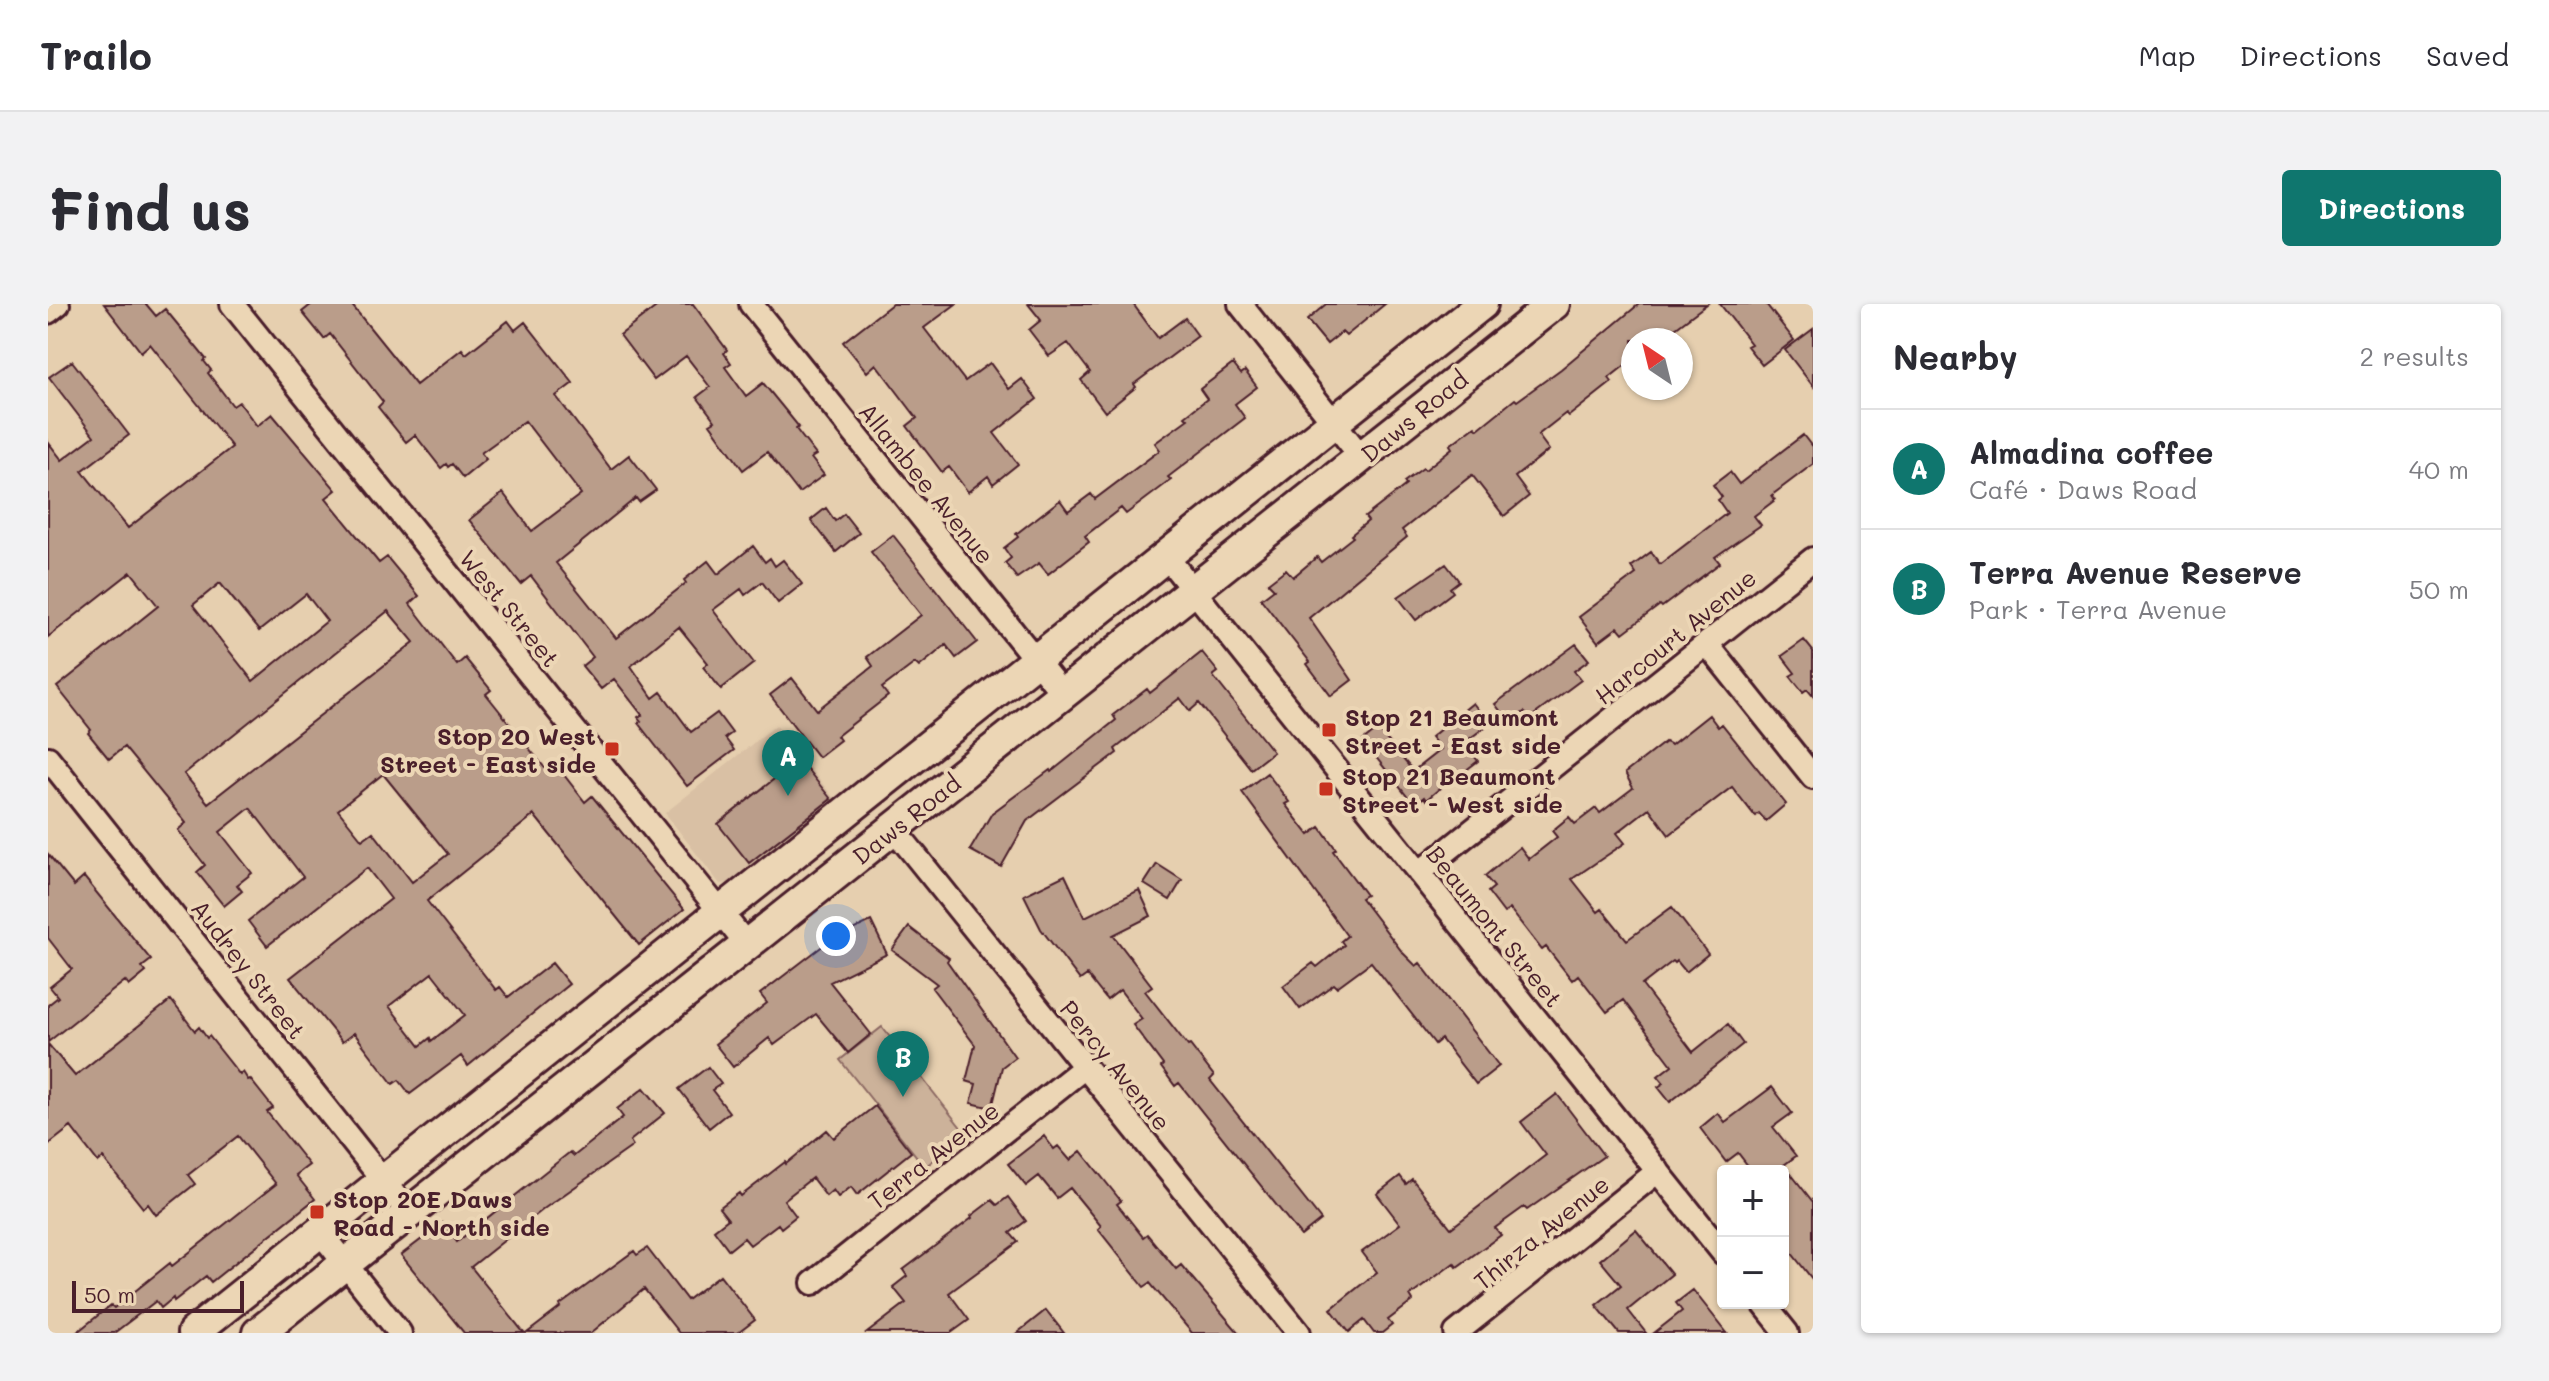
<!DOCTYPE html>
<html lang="en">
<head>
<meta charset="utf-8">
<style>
  :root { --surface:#fff; --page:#f2f2f3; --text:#2b2b33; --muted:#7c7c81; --line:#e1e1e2; --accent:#0f766e }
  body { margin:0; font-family:Mali,sans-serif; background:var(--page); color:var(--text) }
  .controls { position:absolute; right:24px; bottom:24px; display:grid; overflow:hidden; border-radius:8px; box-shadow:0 2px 6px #0004 }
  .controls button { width:72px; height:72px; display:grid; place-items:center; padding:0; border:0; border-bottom:2px solid var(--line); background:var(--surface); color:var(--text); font:40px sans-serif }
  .compass { position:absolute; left:1573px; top:24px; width:72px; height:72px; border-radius:50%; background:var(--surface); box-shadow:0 2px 6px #0004; rotate:325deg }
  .scale { position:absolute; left:24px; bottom:20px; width:172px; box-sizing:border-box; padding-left:8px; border:4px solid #4a1f2b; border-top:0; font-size:22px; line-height:28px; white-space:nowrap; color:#4a1f2b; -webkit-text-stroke:6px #ecd6b5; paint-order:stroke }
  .you { position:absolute; left:788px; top:632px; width:28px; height:28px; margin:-20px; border:6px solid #fff; border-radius:50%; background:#1a73e8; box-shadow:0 0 0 12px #1a73e833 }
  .badge { display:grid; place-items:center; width:52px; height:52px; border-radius:50%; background:var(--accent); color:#fff; font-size:26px; font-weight:700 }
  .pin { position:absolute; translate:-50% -66px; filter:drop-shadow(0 2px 4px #0008) }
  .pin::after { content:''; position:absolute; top:42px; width:28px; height:24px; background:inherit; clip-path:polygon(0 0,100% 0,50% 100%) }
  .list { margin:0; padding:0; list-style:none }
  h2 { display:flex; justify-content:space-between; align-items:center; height:104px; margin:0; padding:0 32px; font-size:34px }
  h2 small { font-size:26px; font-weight:400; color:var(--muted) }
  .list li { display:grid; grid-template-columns:52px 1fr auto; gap:24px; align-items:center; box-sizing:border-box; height:120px; padding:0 32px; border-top:2px solid var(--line) }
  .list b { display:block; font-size:30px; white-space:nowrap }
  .list p { margin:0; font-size:26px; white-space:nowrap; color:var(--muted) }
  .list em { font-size:26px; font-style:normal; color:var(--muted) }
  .map { position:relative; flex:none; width:1765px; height:1029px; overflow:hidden; border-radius:8px }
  header { display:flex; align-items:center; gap:48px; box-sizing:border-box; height:112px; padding:0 40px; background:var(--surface); border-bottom:2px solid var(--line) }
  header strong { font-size:38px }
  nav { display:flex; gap:44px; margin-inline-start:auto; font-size:28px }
  .intro { display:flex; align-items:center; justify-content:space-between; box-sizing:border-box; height:192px; padding:0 48px }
  h1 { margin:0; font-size:56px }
  .button { padding:20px 36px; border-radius:8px; background:var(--accent); color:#fff; font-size:28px; font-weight:700 }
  main { display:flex; gap:48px; padding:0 48px }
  aside { flex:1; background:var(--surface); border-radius:8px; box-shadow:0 2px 6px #0004 }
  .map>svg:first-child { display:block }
</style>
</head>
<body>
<header>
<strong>Trailo</strong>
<nav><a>Map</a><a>Directions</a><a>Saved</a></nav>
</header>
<div class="intro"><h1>Find us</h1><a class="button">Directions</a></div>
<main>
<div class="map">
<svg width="1765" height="1029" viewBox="0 0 1765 1029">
  <rect width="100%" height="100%" fill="#e6cfaf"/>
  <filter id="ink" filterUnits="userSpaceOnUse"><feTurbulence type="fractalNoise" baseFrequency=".0125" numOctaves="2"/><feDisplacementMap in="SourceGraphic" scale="16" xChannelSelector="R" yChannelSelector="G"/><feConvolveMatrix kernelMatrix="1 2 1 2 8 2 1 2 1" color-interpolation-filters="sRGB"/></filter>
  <g filter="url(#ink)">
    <path fill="#d9c0a4" d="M728 421 789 498 689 578 672 580 617 509Z"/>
    <path fill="#ccb29a" stroke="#8b6862" stroke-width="2" d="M834 723 918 830 877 863 792 756Z"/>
    <path fill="#ba9d8a" stroke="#4a1f2b" stroke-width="2" fill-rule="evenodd" d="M56 0H98L108 12 117 5 158 55 156 57 163 66 160 69 185 102 191 98 209 122 224 110 288 186 278 194 331 259 339 253 371 292 362 300 409 361 417 354 443 386 438 390 500 468 509 462 537 498 544 492 636 605 591 641 486 511 379 597 448 686 452 683 460 693 504 659 521 680 420 762 413 752 362 790 351 776 345 780 306 729 294 738 242 674 343 595 319 564 219 642 200 617 255 573 202 504 172 528 204 569 189 581 194 587 176 602 149 568 157 561 130 526 138 519 76 443 61 455 40 429 43 426 9 383 110 302 83 268 0 333V138L14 156 46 132 1 73 24 57 81 131 34 167 80 224 184 143 102 40 93 48ZM172 279 211 327 258 290 279 317 205 377 145 301ZM340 307 366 338 160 499 136 470ZM335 470 400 550 364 578 325 528 314 536 290 506ZM384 669 417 711 383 737 382 734 372 742 341 702Z
      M264 0H303L368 81 414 45 418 50 460 17 467 26 477 18 525 79 508 92 563 165 581 151 608 186 591 198 588 194 508 259 568 334 638 279 636 276 660 257 670 270 705 242 717 258 722 254 727 262 735 256 754 280 730 299 714 278 697 291 693 285 665 306 706 359 673 385 655 363 660 359 631 323 583 362 605 394 613 388 643 428 669 409 684 429 677 434 686 446 639 482 590 419 593 417 590 413 594 411 566 375 553 385 534 362 545 353 483 272 473 280 421 216 455 189 484 227 533 190 477 117 433 149 438 155 415 174 404 160 400 163 398 160 393 164 367 131 358 138 330 103 335 98 282 30 276 35 254 8Z
      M612 0H645L679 46 676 49 683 59 677 63 698 92 715 79 751 123 748 125 768 151 763 154 776 171 751 189 719 148 695 166 662 120 667 117 649 93 662 83 638 52 606 76 572 31Z
      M844 0H908L876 24 917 77 942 59 961 85 974 75 989 95 946 129 970 160 945 180 940 172 920 188 901 163 894 168 859 122 869 114 828 60 819 68 795 38Z
      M980 0H1085L1110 34 1137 14 1150 32 1086 80 1088 83 1057 108 1033 76 1042 68 1020 39 1001 52 981 26 993 16Z
      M1278 0H1337L1298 32 1294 28 1279 40 1259 16Z
      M1591 0H1659L1611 36H1585V55L1561 74 1564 78 1521 112 1518 109 1490 131 1501 146 1467 173 1481 192 1456 212 1424 171 1354 226 1359 233 1261 314 1304 376 1283 392 1259 360 1262 358 1213 295 1226 285 1220 279 1238 265 1245 273 1269 253 1273 258 1305 233 1303 231 1320 217 1317 213 1358 181 1356 178 1375 164 1377 166 1404 144 1402 141 1427 122 1430 125 1467 95 1469 97 1513 65Z
      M1672 0H1718L1746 36 1714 61 1699 42 1703 40Z
      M1765 25V82L1737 46Z
      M1185 60 1193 70 1197 67 1209 83 1187 100 1197 114 1120 173 1123 176 1078 210 1073 204 1037 232 1041 238 1000 270 991 259 969 274 957 259 963 254 956 244 970 233 968 230 1012 196 1020 207 1043 190 1047 195 1112 146 1107 139 1140 115 1137 112 1159 95 1152 85Z
      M1755 131 1765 144V160L1724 191 1727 196 1706 212 1713 221 1667 253 1672 259 1614 303 1612 301 1575 329 1570 323 1550 338 1531 313 1588 270 1583 263 1603 248 1612 260 1679 209 1670 196 1674 193 1665 181 1682 168 1691 180Z
      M778 204 787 217 796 210 811 229 788 248 763 216Z
      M845 231 929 338 908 354 898 341 871 363 867 359 834 384 840 392 789 432 792 436 770 453 722 391 744 374 769 406 825 362 819 353 873 311 823 248Z
      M1398 260 1411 277 1402 284 1405 288 1368 316 1350 293Z
      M1756 336 1765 347V392L1759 385 1755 388 1742 372 1747 369 1734 352Z
      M1528 340 1541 356 1526 367 1533 376 1482 414 1476 408 1462 419 1447 400Z
      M1154 348 1170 368 1165 372 1225 448 1203 465 1151 399 1142 407 1132 394 1067 445 1069 449 979 517 953 563 922 546 944 509 1002 466 1003 468 1068 416 1065 411 1099 385 1102 389Z
      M1425 399 1441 420 1416 439 1430 457 1413 470 1411 468 1378 496 1376 493 1366 501 1315 437 1330 425 1365 467 1393 445 1383 433Z
      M1661 411 1670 423 1674 420 1738 500 1718 517 1711 509 1707 512 1684 483 1621 531 1601 504 1569 529 1577 539 1524 575 1550 608 1554 605 1579 636 1624 603 1660 650 1638 668 1629 657 1627 659 1625 657 1594 681 1645 748 1680 720 1695 740 1622 798 1610 783 1616 779 1610 772 1624 761 1575 696 1559 708 1530 671 1524 676 1498 643 1494 646 1462 605 1456 609 1440 588 1446 583 1437 572 1472 543 1481 555 1509 533 1504 527 1521 513 1527 520 1548 504 1552 509 1585 484 1577 469 1617 438 1623 441Z
      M751 455 783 495 701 559 670 520Z
      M1219 469 1241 498 1237 500 1261 531 1272 523 1288 545 1285 547 1318 591 1313 594 1355 649 1368 662 1372 659 1451 762 1428 780 1393 735 1387 740 1323 658 1289 683 1286 680 1252 705 1235 682 1265 659 1269 663 1296 641 1293 637 1299 632 1194 488Z
      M0 550 26 582 36 573 103 656 94 663 98 668 81 682 77 677 0 738V701L10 693 2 683 24 665 0 634Z
      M1109 560 1134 576 1122 596 1096 580Z
      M1017 571 1037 613 1091 586 1103 612 1065 631 1104 682 1097 687 1140 742 1142 741 1166 772 1162 776 1273 916 1253 932 1131 779 1127 782 1113 763 1115 761 1085 721 1094 715 1072 686 1059 696 1039 671 1032 676 993 625 976 591Z
      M823 617 839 650 782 678 823 730 800 749 768 710 726 741 721 734 685 763 667 740 719 699 712 690 781 637Z
      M861 623 901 654 899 657 967 753 954 763 944 804 923 799 928 780 918 777 927 741 884 684 889 680 844 646Z
      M123 696 147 727 151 723 159 734 161 732 192 771 195 768 200 776 202 775 225 804 219 808 261 861 248 871 267 895 163 978 158 972 126 997 125 994 113 1004 108 997 66 1029H28L63 1001 66 1004 122 959 124 962 228 880 190 832 140 871 147 880 108 911 100 900 95 904 55 854 50 858 23 823 0 841V740L27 772Z
      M660 763 673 780 664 786 681 808 661 824 631 785Z
      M1724 783 1744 809 1725 823 1748 852 1736 861 1765 898V976L1735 938V862L1729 867H1704L1690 849 1678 858 1652 824 1670 809 1677 818Z
      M596 784 617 809 582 837 585 842 497 904 423 963 476 1029H416L353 951 395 919 409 938 522 848 526 852 575 813 569 805Z
      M1509 790 1556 852 1479 906 1476 903 1447 924 1453 931 1409 963 1406 959 1362 992 1365 997 1340 1016 1344 1021 1334 1029H1326L1316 1016 1301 1028 1283 1005 1329 968 1314 948 1352 920 1329 890 1352 872 1358 880 1364 875 1403 924 1498 851 1473 818Z
      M827 802 863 848 809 891 803 883 790 893 785 886 778 892 764 874 736 896 748 912 733 924 730 920 702 941 696 934 681 946 666 926 680 915 671 904 691 889 693 892 737 858 738 860 779 826 786 834Z
      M996 832 1006 845 1010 842 1022 856 1033 847 1073 897 1069 900 1095 933 1099 930 1128 965 1133 961 1191 1029H1144L1102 979 1096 983 1050 925 1053 922 1022 884 1009 894 991 872 978 882 960 860Z
      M960 893 978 917 962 929 970 938 901 989 921 1016 903 1029H819L858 999 845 983 859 972 855 966 924 914 923 912 944 896 949 901Z
      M1588 926 1624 970 1580 1006 1598 1029H1571L1548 1001 1573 981 1552 956Z
      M599 944 639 996 672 971 707 1016 690 1029H631L596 985 543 1029H479L513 1003 512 1001 586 947 589 951Z
      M1645 986 1679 1029H1606L1634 1007 1628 999Z
      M998 1006 1016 1029H969Z"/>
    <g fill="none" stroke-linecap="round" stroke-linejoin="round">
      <g stroke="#4a1f2b" stroke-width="28">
        <path id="street" d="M184 0 699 641
          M703 0 1015 390
          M1192 0 1314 154
          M0 8 10 0
          M1118 252 1675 949
          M1659 340 1765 473
          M0 454 361 909
          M846 525 1251 1029
          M1371 569 1765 255
          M272 928 352 1029
          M765 979 1037 763
          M1715 999 1739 1029
          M1408 1029 1610 867"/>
      </g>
      <g stroke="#4a1f2b" stroke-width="36">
        <path id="secondary" d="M145 1029 1434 0
          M210 1029 1506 0"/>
      </g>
      <use href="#street" stroke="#ecd6b5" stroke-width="22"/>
      <use href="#secondary" stroke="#ecd6b5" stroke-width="30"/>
    </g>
  </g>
  <g fill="#c8321e" stroke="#ecd6b5" stroke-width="3">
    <rect x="1273" y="418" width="16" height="16" rx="4"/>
    <rect x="556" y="437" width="16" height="16" rx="4"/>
    <rect x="1270" y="477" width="16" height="16" rx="4"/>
    <rect x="261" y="900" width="16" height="16" rx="4"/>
  </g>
  <g text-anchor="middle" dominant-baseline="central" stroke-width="8" stroke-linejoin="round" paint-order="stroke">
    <g font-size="24" fill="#4a1f2b" stroke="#ecd6b5">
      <text transform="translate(1366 112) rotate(-39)">Daws Road</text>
      <text transform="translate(879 179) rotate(51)">Allambee Avenue</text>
      <text transform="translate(462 304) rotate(51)">West Street</text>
      <text transform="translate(1627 332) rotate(-39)">Harcourt Avenue</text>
      <text transform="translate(858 515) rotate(-38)">Daws Road</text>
      <text transform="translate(1447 622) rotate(51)">Beaumont Street</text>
      <text transform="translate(201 665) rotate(52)">Audrey Street</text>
      <text transform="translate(1068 761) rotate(51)">Percy Avenue</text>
      <text transform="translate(885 851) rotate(-38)">Terra Avenue</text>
      <text transform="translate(1493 928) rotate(-39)">Thirza Avenue</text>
    </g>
    <g font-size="24" font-weight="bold" fill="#4a1f2b" stroke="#ecd6b5" text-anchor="start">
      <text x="1297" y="412">Stop 21 Beaumont<tspan x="1297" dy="28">Street - East side</tspan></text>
      <text x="548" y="431" text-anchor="end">Stop 20 West<tspan x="548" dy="28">Street - East side</tspan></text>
      <text x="1294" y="471">Stop 21 Beaumont<tspan x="1294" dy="28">Street - West side</tspan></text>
      <text x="285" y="894">Stop 20E Daws<tspan x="285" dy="28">Road - North side</tspan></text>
    </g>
  </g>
</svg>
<div class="controls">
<button>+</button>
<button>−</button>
</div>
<svg class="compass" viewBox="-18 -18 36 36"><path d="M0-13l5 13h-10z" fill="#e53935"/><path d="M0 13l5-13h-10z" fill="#7c7c81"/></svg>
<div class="scale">50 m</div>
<div class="you"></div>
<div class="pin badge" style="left:740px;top:492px">A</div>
<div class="pin badge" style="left:855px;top:793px">B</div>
</div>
<aside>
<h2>Nearby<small>2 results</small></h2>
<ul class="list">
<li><span class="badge">A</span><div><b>Almadina coffee</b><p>Café · Daws Road</p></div><em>40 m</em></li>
<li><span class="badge">B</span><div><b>Terra Avenue Reserve</b><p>Park · Terra Avenue</p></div><em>50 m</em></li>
</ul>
</aside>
</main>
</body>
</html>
